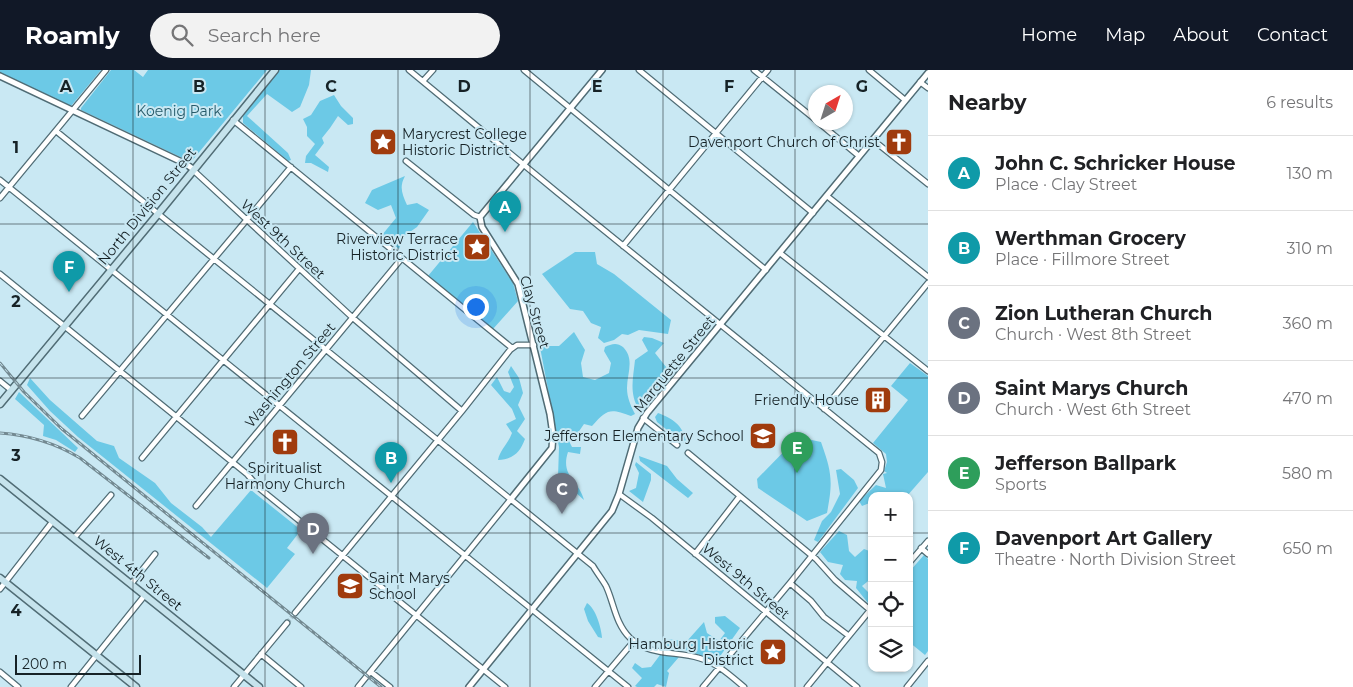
<!DOCTYPE html>
<html lang="en">
<head>
<meta charset="utf-8">
<style>
  :root { --surface:#fff; --page:#f2f2f2; --text:#202124; --muted:#757577; --line:#e0e0e0; --accent:#111827 }
  body { margin:0; font-family:Montserrat,sans-serif; background:var(--page); color:var(--text) }
  .controls { position:absolute; right:15px; bottom:15px; display:grid; overflow:hidden; border-radius:10px; box-shadow:0 1px 4px #0004 }
  .controls button { width:45px; height:45px; display:grid; place-items:center; padding:0; border:0; border-bottom:1px solid var(--line); background:var(--surface); color:var(--text); font:25px sans-serif }
  .compass { position:absolute; left:808px; top:15px; width:45px; height:45px; border-radius:50%; background:var(--surface); box-shadow:0 1px 4px #0004; rotate:39deg }
  .scale { position:absolute; left:15px; bottom:12px; width:126px; box-sizing:border-box; padding-left:5px; border:2px solid #162226; border-top:0; font-size:14px; line-height:18px; white-space:nowrap; color:#162226; -webkit-text-stroke:4px #c9e8f3; paint-order:stroke }
  .you { position:absolute; left:475px; top:236px; width:18px; height:18px; margin:-12px; border:4px solid #fff; border-radius:50%; background:#1a73e8; box-shadow:0 0 0 8px #1a73e833 }
  .badge { display:grid; place-items:center; width:32px; height:32px; border-radius:50%; background:var(--accent); color:#fff; font-size:16px; font-weight:700 }
  .pin { position:absolute; translate:-50% -41px; filter:drop-shadow(0 1px 2px #0008) }
  .pin::after { content:''; position:absolute; top:26px; width:18px; height:15px; background:inherit; clip-path:polygon(0 0,100% 0,50% 100%) }
  .list { margin:0; padding:0; list-style:none }
  h2 { display:flex; justify-content:space-between; align-items:center; height:65px; margin:0; padding:0 20px; font-size:21px }
  h2 small { font-size:16px; font-weight:400; color:var(--muted) }
  .list li { display:grid; grid-template-columns:32px 1fr auto; gap:15px; align-items:center; box-sizing:border-box; height:75px; padding:0 20px; border-top:1px solid var(--line) }
  .list b { display:block; font-size:19px; white-space:nowrap }
  .list p { margin:0; font-size:16px; white-space:nowrap; color:var(--muted) }
  .list em { font-size:16px; font-style:normal; color:var(--muted) }
  .icon { flex:none; width:28px; height:28px; fill:none; stroke:currentColor; stroke-width:2; stroke-linecap:round; stroke-linejoin:round }
  .map { position:relative; flex:none; width:928px; height:617px; overflow:hidden }
  header { display:flex; align-items:center; gap:30px; box-sizing:border-box; height:70px; padding:0 25px; background:var(--accent); color:#fff }
  header strong { font-size:24px }
  nav { display:flex; gap:28px; margin-inline-start:auto; font-size:18px }
  .search { width:350px; height:45px; background:var(--page); display:flex; align-items:center; gap:12px; box-sizing:border-box; padding:0 18px; border-radius:28px; color:var(--muted); font-size:19px }
  main { display:flex }
  aside { flex:1; background:var(--surface) }
  .map>svg:first-child { display:block }
</style>
</head>
<body>
<header>
<strong>Roamly</strong>
<div class="search"><svg class="icon" aria-label="search" viewBox="0 0 24 24"><circle cx="10" cy="10" r="6"/><path d="M15 15l6 6"/></svg>Search here</div>
<nav><a>Home</a><a>Map</a><a>About</a><a>Contact</a></nav>
</header>
<main>
<div class="map">
<svg width="928" height="617" viewBox="0 0 928 617">
  <rect width="100%" height="100%" fill="#c9e8f3"/>
  <path fill="#6cc9e6" d="M0 0H101L71 36 0 3Z
    M111 0H134L143 7 148 0H267L191 92 81 40V38Z
    M279 0H311L309 15 300 37 292 42 267 24 247 46 288 83 291 90 288 91 243 53V46Z
    M334 25 341 36 353 48V54L348 55 338 46 330 58 322 68 324 73 315 85 329 97 328 102 311 93H305L306 86 315 74 307 66V57L303 49 311 45 320 31Z
    M405 106C399 117 402 124 407 135L417 133 429 140 417 157 404 166 399 179 382 165 396 148 391 135 378 140 365 133 372 120Z
    M473 152 513 213 518 231 493 259 428 206Z
    M575 182H595L597 194 614 204 671 250 668 264 639 260 628 265 622 264 614 270 604 273 598 268 601 257 591 253 583 241 570 239 542 204Z
    M574 262 585 280 581 293 583 307 595 310 609 303 611 293 604 281 605 277C611 274 617 272 623 277 635 289 627 304 627 318 627 328 631 336 635 344L631 346C610 338 607 339 592 356L584 354 575 367 569 371 572 377H581L580 384 568 382C560 406 579 410 584 430L558 407 559 377 539 272 546 276H559Z
    M644 267 652 268 664 273 655 283 670 302 639 340C629 323 633 309 635 290L648 281 642 270Z
    M910 293 928 306V402L907 426H872V432L862 436 859 431 876 415 886 418 883 404 887 403 884 401 887 392 886 384 873 373 908 330 891 316Z
    M511 296 519 308 523 323 518 335 525 349 517 361 525 369C520 382 514 389 498 390 500 380 508 374 512 363L506 354 516 349 512 339 491 315 497 307 504 321 510 323 514 317 508 302Z
    M30 308 50 330 97 371 114 376 119 388 155 413 171 433 202 457 211 467 251 420 301 460 287 478 295 484 267 518 78 367 50 341 27 315Z
    M19 322 78 378 75 382 56 370 43 366 44 355 15 329Z
    M658 343C673 349 682 354 686 371L685 374 657 352 655 347Z
    M798 367 821 372C832 403 833 411 827 443L807 451 758 418 757 409Z
    M639 386 667 396 677 409 693 423 688 428 640 391Z
    M636 392 651 404V410L643 432 629 421 636 418 639 403 635 395Z
    M841 399 854 410 858 418 818 472 814 470 822 451 831 442 840 424 836 400Z
    M839 461 847 465 849 481 855 487 864 479 872 482V508L862 516 870 524 868 533 856 518 857 511 845 510 840 504 843 495 828 492 820 482Z
    M924 485 928 489V581L925 585 909 572V502Z
    M587 533C596 539 601 557 602 568L598 567 588 551 584 539Z
    M725 546 740 558 716 592 690 581 664 577 665 569 687 571 704 552 707 563 719 571 725 563 715 553V547Z
    M660 585 679 587 667 601 669 603 666 617 657 614 654 617H637L635 616 642 608 632 598 635 593 642 598 651 597Z"/>
  <g fill="none" stroke-linecap="round" stroke-linejoin="round">
    <path stroke="#a5c0ca" stroke-width="4.5" stroke-dasharray="4.5 2" stroke-linecap="butt" d="M287 553 295 543"/>
    <g stroke="#506c75" stroke-width="7">
      <path id="minor" d="M409 0 558 123 879 383 882 392 881 400 790 513 703 617
        M524 0 766 200
        M639 0 813 143
        M754 0 816 50
        M869 0 905 30
        M423 11 433 0
        M920 12 928 18
        M233 50 512 278
        M818 52 859 86
        M56 61 593 496C597 503 602 509 606 516 614 533 615 553 630 568 649 586 676 581 699 588 717 593 730 605 744 617
        M873 70 928 114
        M406 91 474 145 480 147
        M193 100 353 248 462 341
        M0 110 628 617
        M827 126 928 207
        M0 128 106 0
        M623 176 768 0
        M780 183 928 301
        M0 204 247 404 259 418 505 617
        M0 311 11 320
        M824 339 928 213
        M82 346 291 97
        M643 348 677 375
        M688 383 816 489 835 510 870 540
        M142 388 299 199
        M619 424 652 448 857 617
        M196 436 402 188
        M74 468 111 425
        M921 478 928 484
        M695 484 740 426
        M909 493 928 471
        M790 513 811 531 824 547 849 566
        M131 514 155 484
        M0 519 53 451
        M295 543 462 341 510 280 517 275H534
        M261 584 301 617
        M0 602 18 617
        M371 602 390 617
        M71 617 145 525
        M234 617 287 553
        M358 617 511 429
        M595 617 634 571
        M807 617 871 539
        M907 617 928 591"/>
    </g>
    <g stroke="#506c75" stroke-width="8">
      <path id="tertiary" d="M0 6 186 94 193 99
        M511 429 552 378 553 365 550 344 518 214 482 157 480 147 602 0
        M469 617 612 441 619 424 638 358 647 343 928 3"/>
    </g>
    <g stroke="#506c75" stroke-width="9">
      <path id="secondary" d="M0 334 158 144 275 0
        M0 409 259 617
        M0 508 136 617"/>
    </g>
    <use href="#minor" stroke="#fff" stroke-width="4.5"/>
    <use href="#tertiary" stroke="#fff" stroke-width="5"/>
    <use href="#secondary" stroke="#c6e3ec" stroke-width="6"/>
    <g stroke="#738991" stroke-width="3">
      <path id="rail" d="M0 293 24 322 62 359 381 617
        M0 363C29 365 55 373 80 388L209 488"/>
    </g>
    <use href="#rail" stroke="#c9e8f3" stroke-width="1" stroke-dasharray="4" stroke-linecap="butt"/>
  </g>
  <path fill="none" stroke="#162226" stroke-width="1" stroke-opacity="0.55" d="M133 0V617M265 0V617M398 0V617M530 0V617M663 0V617M795 0V617M0 154H928M0 308H928M0 463H872M909 463H928"/>
  <defs>
    <g id="sight-square" transform="scale(1.4375)"><rect x="-9" y="-9" width="18" height="18" rx="4" fill="#a03b0d" stroke="#c9e8f3"/><path d="M0-6L1.8-2.2L6-1.7L2.9 1.2L3.7 5.4L0 3.3L-3.7 5.4L-2.9 1.2L-6-1.7L-1.8-2.2Z" fill="#fff"/></g>
    <g id="church-square" transform="scale(1.4375)"><rect x="-9" y="-9" width="18" height="18" rx="4" fill="#a03b0d" stroke="#c9e8f3"/><path d="M-1.2-6h2.4v3.5h3.3v2.4h-3.3V6h-2.4V-.1h-3.3v-2.4h3.3Z" fill="#fff"/></g>
    <g id="building-square" transform="scale(1.4375)"><rect x="-9" y="-9" width="18" height="18" rx="4" fill="#a03b0d" stroke="#c9e8f3"/><path d="M-4-6H4V6H1V3H-1V6H-4ZM-2.5-4.3h1.7v1.8h-1.7ZM.8-4.3h1.7v1.8H.8ZM-2.5-1h1.7V.8h-1.7ZM.8-1h1.7V.8H.8Z" fill="#fff"/></g>
    <g id="school-square" transform="scale(1.4375)"><rect x="-9" y="-9" width="18" height="18" rx="4" fill="#a03b0d" stroke="#c9e8f3"/><path d="M0-5L7-2L0 1L-7-2ZM-4 1L0 2.5L4 1V4Q0 6-4 4Z" fill="#fff"/></g>
  </defs>
  <g fill-rule="evenodd">
    <use href="#sight-square" x="383" y="72"/>
    <use href="#church-square" x="899" y="72"/>
    <use href="#sight-square" x="477" y="177"/>
    <use href="#building-square" x="878" y="330"/>
    <use href="#school-square" x="763" y="366"/>
    <use href="#church-square" x="285" y="372"/>
    <use href="#school-square" x="350" y="516"/>
    <use href="#sight-square" x="773" y="582"/>
  </g>
  <g text-anchor="middle" dominant-baseline="central" stroke-width="4" stroke-linejoin="round" paint-order="stroke">
    <g font-size="14" fill="#275a69" stroke="#c9e8f3">
      <text x="179" y="41">Koenig Park</text>
    </g>
    <g font-size="14" fill="#162226" stroke="#c9e8f3" text-anchor="end">
      <text x="402" y="64" text-anchor="start">Marycrest College<tspan x="402" dy="16">Historic District</tspan></text>
      <text x="880" y="72">Davenport Church of Christ</text>
      <text x="458" y="169">Riverview Terrace<tspan x="458" dy="16">Historic District</tspan></text>
      <text x="859" y="330">Friendly House</text>
      <text x="744" y="366">Jefferson Elementary School</text>
      <text x="285" y="398" text-anchor="middle">Spiritualist<tspan x="285" dy="16">Harmony Church</tspan></text>
      <text x="369" y="508" text-anchor="start">Saint Marys<tspan x="369" dy="16">School</tspan></text>
      <text x="754" y="574">Hamburg Historic<tspan x="754" dy="16">District</tspan></text>
    </g>
    <g font-size="14" fill="#162226" stroke="#c9e8f3">
      <text transform="translate(147 136) rotate(-51)">North Division Street</text>
      <text transform="translate(283 169) rotate(43)">West 9th Street</text>
      <text transform="translate(535 242) rotate(74)">Clay Street</text>
      <text transform="translate(674 294) rotate(-51)">Marquette Street</text>
      <text transform="translate(290 305) rotate(-50)">Washington Street</text>
      <text transform="translate(138 503) rotate(39)">West 4th Street</text>
      <text transform="translate(746 511) rotate(40)">West 9th Street</text>
    </g>
  </g>
  <g font-size="16" text-anchor="middle" font-weight="bold" fill="#162226" stroke="#c9e8f3" stroke-width="4" stroke-linejoin="round" paint-order="stroke">
    <text x="66" y="22">A</text>
    <text x="199" y="22">B</text>
    <text x="331" y="22">C</text>
    <text x="464" y="22">D</text>
    <text x="597" y="22">E</text>
    <text x="729" y="22">F</text>
    <text x="862" y="22">G</text>
    <text x="16" y="83">1</text>
    <text x="16" y="237">2</text>
    <text x="16" y="391">3</text>
    <text x="16" y="546">4</text>
  </g>
</svg>
<div class="controls">
<button>+</button>
<button>−</button>
<button><svg class="icon" aria-label="locate" viewBox="0 0 24 24"><circle cx="12" cy="12" r="6"/><path d="M12 2v4M12 18v4M2 12h4M18 12h4"/></svg></button>
<button><svg class="icon" aria-label="layers" viewBox="0 0 24 24"><path d="M12 4l9 5-9 5-9-5zM3 14l9 5 9-5"/></svg></button>
</div>
<svg class="compass" viewBox="-18 -18 36 36"><path d="M0-13l5 13h-10z" fill="#e53935"/><path d="M0 13l5-13h-10z" fill="#757577"/></svg>
<div class="scale">200 m</div>
<div class="you"></div>
<div class="pin badge" style="left:505px;top:162px;background:#0f9aa8">A</div>
<div class="pin badge" style="left:391px;top:413px;background:#0f9aa8">B</div>
<div class="pin badge" style="left:562px;top:444px;background:#6b7280">C</div>
<div class="pin badge" style="left:313px;top:484px;background:#6b7280">D</div>
<div class="pin badge" style="left:797px;top:403px;background:#2e9e5b">E</div>
<div class="pin badge" style="left:69px;top:222px;background:#0f9aa8">F</div>
</div>
<aside>
<h2>Nearby<small>6 results</small></h2>
<ul class="list">
<li><span class="badge" style="background:#0f9aa8">A</span><div><b>John C. Schricker House</b><p>Place · Clay Street</p></div><em>130 m</em></li>
<li><span class="badge" style="background:#0f9aa8">B</span><div><b>Werthman Grocery</b><p>Place · Fillmore Street</p></div><em>310 m</em></li>
<li><span class="badge" style="background:#6b7280">C</span><div><b>Zion Lutheran Church</b><p>Church · West 8th Street</p></div><em>360 m</em></li>
<li><span class="badge" style="background:#6b7280">D</span><div><b>Saint Marys Church</b><p>Church · West 6th Street</p></div><em>470 m</em></li>
<li><span class="badge" style="background:#2e9e5b">E</span><div><b>Jefferson Ballpark</b><p>Sports</p></div><em>580 m</em></li>
<li><span class="badge" style="background:#0f9aa8">F</span><div><b>Davenport Art Gallery</b><p>Theatre · North Division Street</p></div><em>650 m</em></li>
</ul>
</aside>
</main>
</body>
</html>
